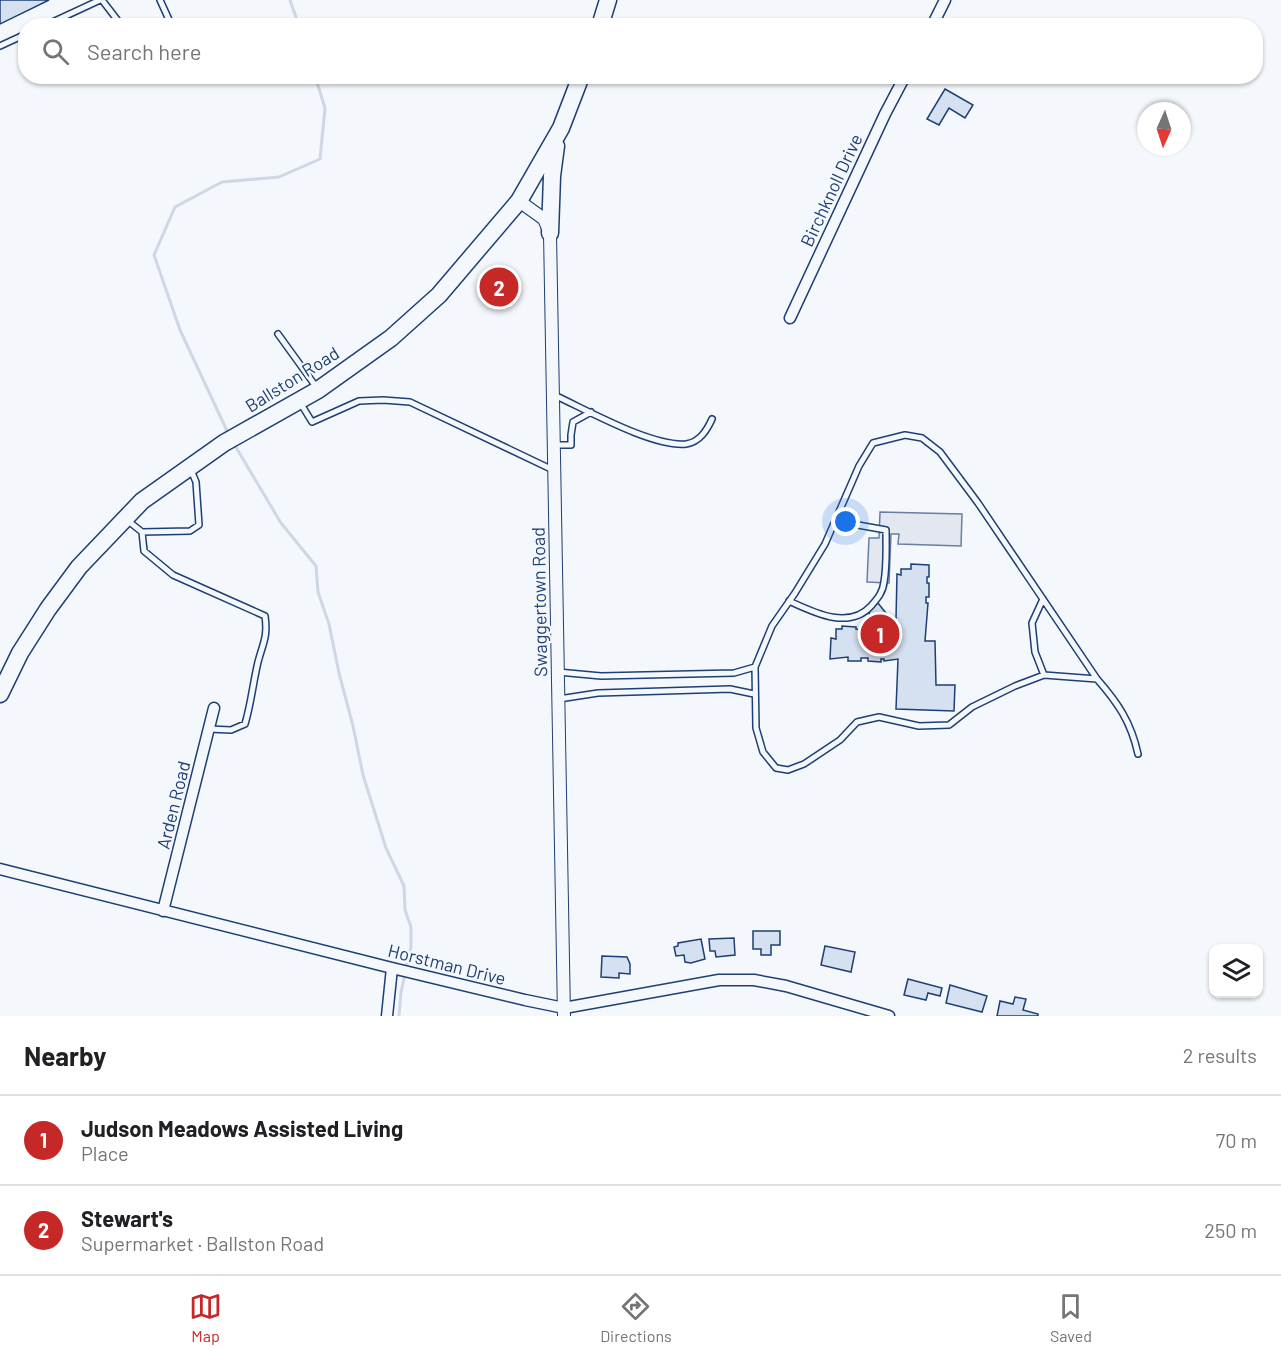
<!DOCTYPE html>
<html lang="en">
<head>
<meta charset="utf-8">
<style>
  :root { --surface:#fff; --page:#f6f6f6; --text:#202124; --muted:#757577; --line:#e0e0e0; --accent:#c62828 }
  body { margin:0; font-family:Barlow,sans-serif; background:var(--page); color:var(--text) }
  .controls { position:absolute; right:18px; bottom:18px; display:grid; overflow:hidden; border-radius:12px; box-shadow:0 2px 4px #0004 }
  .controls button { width:54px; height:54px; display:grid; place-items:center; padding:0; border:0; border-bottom:2px solid var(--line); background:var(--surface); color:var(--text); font:30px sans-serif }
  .compass { position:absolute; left:1137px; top:102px; width:54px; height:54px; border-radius:50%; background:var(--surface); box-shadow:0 2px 4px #0004; rotate:183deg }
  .you { position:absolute; left:846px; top:522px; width:21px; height:21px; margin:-15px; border:4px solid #fff; border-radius:50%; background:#1a73e8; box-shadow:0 0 0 9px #1a73e833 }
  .badge { display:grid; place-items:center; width:39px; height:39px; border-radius:50%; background:var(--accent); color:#fff; font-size:20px; font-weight:700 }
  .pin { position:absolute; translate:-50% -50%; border:3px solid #fff; box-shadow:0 2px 6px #0006 }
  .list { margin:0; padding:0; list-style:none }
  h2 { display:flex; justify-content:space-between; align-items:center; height:78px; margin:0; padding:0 24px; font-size:26px }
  h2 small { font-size:20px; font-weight:400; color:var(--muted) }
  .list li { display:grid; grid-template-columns:39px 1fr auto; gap:18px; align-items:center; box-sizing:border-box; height:90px; padding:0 24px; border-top:2px solid var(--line) }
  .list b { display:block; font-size:22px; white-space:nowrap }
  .list p { margin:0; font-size:20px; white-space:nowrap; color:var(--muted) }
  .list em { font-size:20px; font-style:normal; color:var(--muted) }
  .icon { flex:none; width:33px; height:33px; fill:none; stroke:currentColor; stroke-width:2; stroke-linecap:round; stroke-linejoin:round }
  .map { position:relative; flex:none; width:1281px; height:1016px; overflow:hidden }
  .search { position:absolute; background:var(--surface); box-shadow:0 2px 4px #0004; left:18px; right:18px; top:18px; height:66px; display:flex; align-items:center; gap:15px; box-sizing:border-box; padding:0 21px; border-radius:24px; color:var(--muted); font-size:22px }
  .sheet { height:258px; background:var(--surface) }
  nav { display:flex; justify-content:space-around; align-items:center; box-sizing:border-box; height:84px; border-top:2px solid var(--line); background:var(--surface); font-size:16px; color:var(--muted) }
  nav a { display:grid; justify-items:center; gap:3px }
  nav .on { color:var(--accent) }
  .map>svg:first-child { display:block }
</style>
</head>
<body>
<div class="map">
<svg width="1281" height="1016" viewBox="0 0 1281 1016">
  <rect width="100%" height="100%" fill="#f4f7fb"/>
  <path fill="#e3e8f0" stroke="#687fa3" stroke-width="1.5" d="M880 512 962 514 961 546 898 544 899 534H891L889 583 867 582 869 538H879Z"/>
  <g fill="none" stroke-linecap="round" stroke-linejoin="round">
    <path stroke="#cfd7e4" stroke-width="3" d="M290 0 299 26
      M228 433 180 330 154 255 175 207 222 182 279 177 320 159 325 108 315 76
      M234 444 281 523 316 566 318 592 329 624 339 673 353 726 363 775 386 848 404 886 405 910 411 927V947L401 992 399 1016"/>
  </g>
  <path fill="#d5e0f0" stroke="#1d3f73" stroke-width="1.5" d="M0 0H49L0 24Z
    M945 89 973 105 965 118 949 108 939 125 927 119Z
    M911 564 929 565V577H927V583H929V597H926V603H928L925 641H935L936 685H955L954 711 896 709 898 659 884 661V659H881V662L868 661V658H861V661H848V657L830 659 831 638 836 639V629H842V626L856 627V629L866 630V627H877L870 620 869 611 878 603 893 622 896 619 897 574 901 575V569H911Z
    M753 931H780V945H771V955H761V949H753Z
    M734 938 735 955 716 957 715 951H710L709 939Z
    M701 939 705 959 691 963 685 962 684 955 676 956 674 947 678 946V943Z
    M825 946 855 952 851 972 821 965Z
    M602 956 627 957 630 964V974L619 973V978L601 977Z
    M908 979 942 988 940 996 928 993 926 1000 904 995Z
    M950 985 987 996 982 1012 946 1003Z
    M1015 997 1026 999 1023 1010 1038 1014V1016H997L1000 1001 1013 1004Z"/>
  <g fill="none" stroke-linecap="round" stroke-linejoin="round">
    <g stroke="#1d3f73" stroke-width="8">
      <path id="service" d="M102 0 122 26
        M160 0 170 22 161 26
        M44 26 100 0
        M0 46 26 34
        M278 334 317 388
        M554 395C587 410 652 447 686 444 700 442 707 430 712 419
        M301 404 312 422 359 401 383 400 410 402 553 470
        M554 445H571V435L573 422 591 412
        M127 520 142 532 144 551 173 575 265 616C268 637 263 643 258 662 253 683 251 704 245 724L231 730 209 729
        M142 532 190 531 199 525 196 482 191 470
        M1043 599 1032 623 1035 652 1044 675
        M789 601C815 613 849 630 871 606 878 598 883 592 884 582 887 565 886 547 886 530L858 525 837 517
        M558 672 601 676 734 673 755 667
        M1097 679 978 503 940 452 922 438 905 435 873 443 859 466 825 544 795 593 772 626 755 667 756 728 763 752 776 768 788 770 804 764 840 740 857 722 879 717 919 726 949 725 972 707 1015 686 1044 675 1097 679C1118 703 1131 722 1138 754
        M559 699 598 693 730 689 754 694"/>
    </g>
    <g stroke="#1d3f73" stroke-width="13">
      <path id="minor" d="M932 26 945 0
        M790 318 885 114 905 76
        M0 869 392 968 525 1000 564 1008 719 980H754L786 986 889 1016
        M163 911 214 708
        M387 1016 392 968"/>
    </g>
    <g stroke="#1d3f73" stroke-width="14">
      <path id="tertiary" d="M519 201 544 219 550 233 564 1016"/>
    </g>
    <g stroke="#1d3f73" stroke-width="19">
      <path id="primary" d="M600 26 608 0
        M550 233 552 176 556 146
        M0 694 20 653 48 609 79 567 142 501 224 443 318 390 391 338 439 295 519 201 561 128 581 76"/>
    </g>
    <use href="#service" stroke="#f4f7fb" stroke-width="5"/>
    <use href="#minor" stroke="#f4f7fb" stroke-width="10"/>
    <use href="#tertiary" stroke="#f4f7fb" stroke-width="12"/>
    <use href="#primary" stroke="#f4f7fb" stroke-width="16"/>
  </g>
  <g text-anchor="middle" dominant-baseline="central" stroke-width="4.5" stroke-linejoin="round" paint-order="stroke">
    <g font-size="18" fill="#1d3f73" stroke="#f4f7fb">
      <text transform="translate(831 190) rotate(-65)">Birchknoll Drive</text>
      <text transform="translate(292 379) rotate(-32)">Ballston Road</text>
      <text transform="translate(539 602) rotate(-91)">Swaggertown Road</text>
      <text transform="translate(173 805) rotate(-76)">Arden Road</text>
      <text transform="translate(447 964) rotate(14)">Horstman Drive</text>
    </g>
  </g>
</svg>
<div class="controls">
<button><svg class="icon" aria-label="layers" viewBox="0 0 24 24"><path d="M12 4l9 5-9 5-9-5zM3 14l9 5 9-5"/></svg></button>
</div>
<svg class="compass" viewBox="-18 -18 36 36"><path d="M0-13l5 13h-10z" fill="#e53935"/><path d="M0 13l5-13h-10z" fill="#757577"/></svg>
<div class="you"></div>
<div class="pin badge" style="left:880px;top:634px">1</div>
<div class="pin badge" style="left:499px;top:287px">2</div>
<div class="search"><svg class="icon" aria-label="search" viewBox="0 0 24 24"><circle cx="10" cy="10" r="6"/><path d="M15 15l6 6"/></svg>Search here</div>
</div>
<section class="sheet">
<h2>Nearby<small>2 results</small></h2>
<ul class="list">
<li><span class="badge">1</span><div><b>Judson Meadows Assisted Living</b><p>Place</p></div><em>70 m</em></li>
<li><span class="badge">2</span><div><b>Stewart's</b><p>Supermarket · Ballston Road</p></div><em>250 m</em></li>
</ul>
</section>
<nav>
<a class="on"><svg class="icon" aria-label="map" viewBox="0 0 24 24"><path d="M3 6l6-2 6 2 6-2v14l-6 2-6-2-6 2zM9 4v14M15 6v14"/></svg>Map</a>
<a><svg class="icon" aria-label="directions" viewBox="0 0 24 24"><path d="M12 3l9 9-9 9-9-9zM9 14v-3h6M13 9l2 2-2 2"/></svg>Directions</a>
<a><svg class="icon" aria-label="saved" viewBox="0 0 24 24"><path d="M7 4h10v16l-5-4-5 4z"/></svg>Saved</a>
</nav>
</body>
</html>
